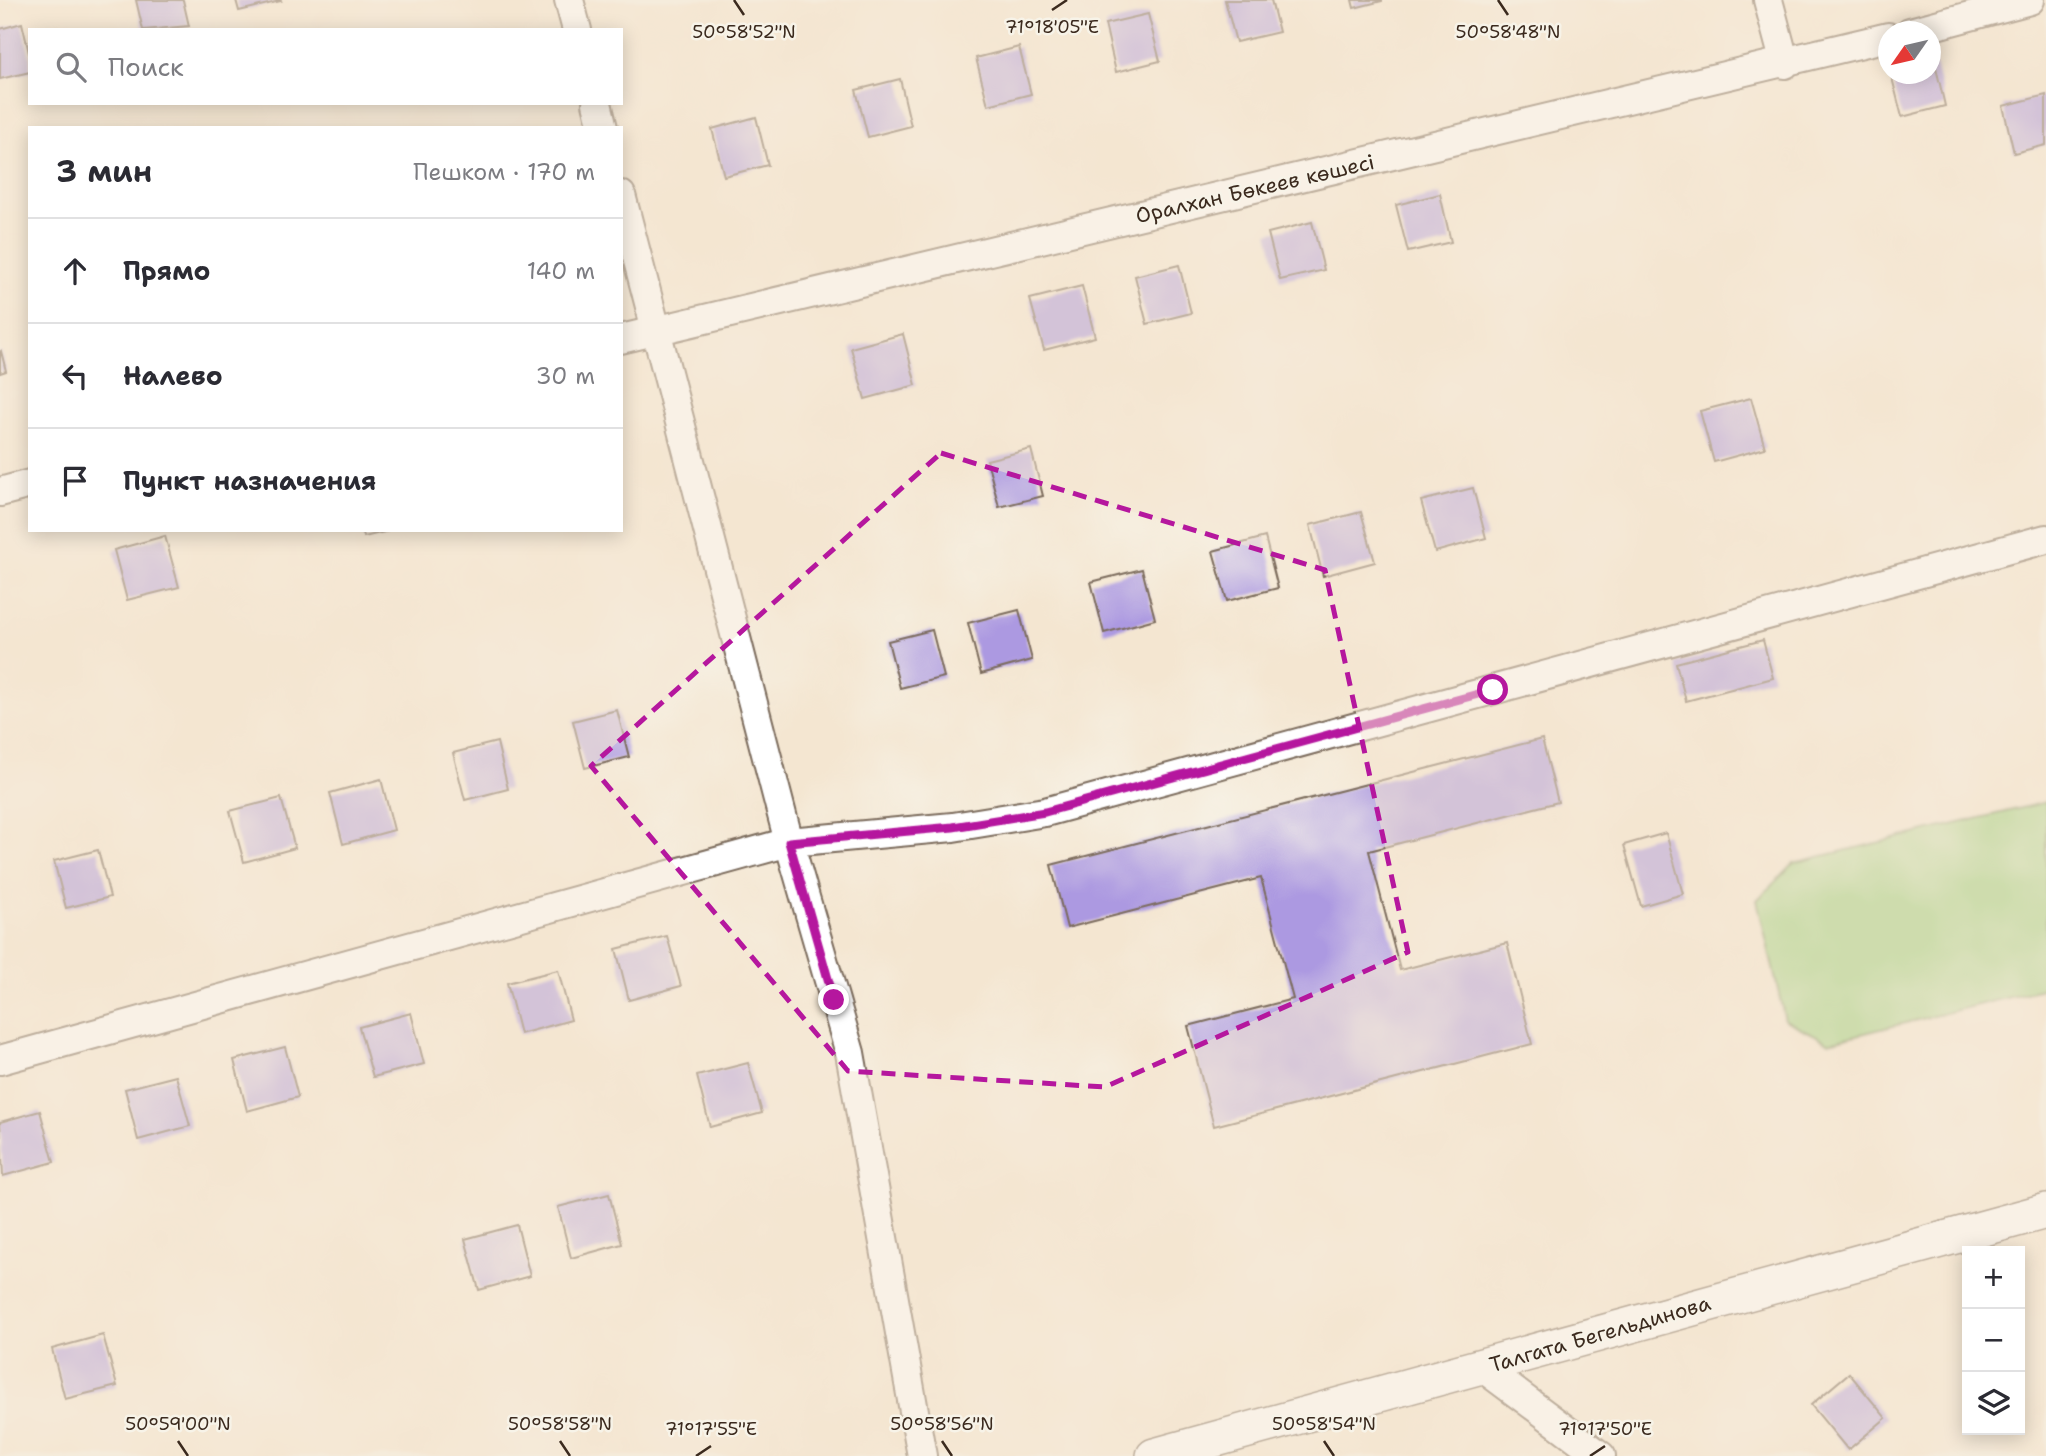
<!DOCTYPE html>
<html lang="ru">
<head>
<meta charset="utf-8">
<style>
  :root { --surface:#fff; --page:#f2f2f3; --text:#2b2b33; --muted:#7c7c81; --line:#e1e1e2 }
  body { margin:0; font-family:"Shantell Sans",sans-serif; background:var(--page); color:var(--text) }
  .controls { position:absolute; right:21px; bottom:21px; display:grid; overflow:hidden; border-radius:0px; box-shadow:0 4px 18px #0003 }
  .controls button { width:63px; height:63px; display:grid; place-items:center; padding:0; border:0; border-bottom:2px solid var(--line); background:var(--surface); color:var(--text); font:35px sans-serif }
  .compass { position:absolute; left:1878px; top:21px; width:63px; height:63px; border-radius:50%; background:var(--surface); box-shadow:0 4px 18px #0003; rotate:236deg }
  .stop { position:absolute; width:21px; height:21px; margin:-16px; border:5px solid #b5179e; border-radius:50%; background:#fff }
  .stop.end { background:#b5179e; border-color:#fff; box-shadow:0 2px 7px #0008 }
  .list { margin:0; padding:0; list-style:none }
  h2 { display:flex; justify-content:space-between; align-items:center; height:91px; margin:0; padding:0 28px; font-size:30px }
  h2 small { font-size:23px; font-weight:400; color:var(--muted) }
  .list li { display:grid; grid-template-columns:46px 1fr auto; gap:21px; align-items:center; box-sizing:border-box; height:105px; padding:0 28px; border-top:2px solid var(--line) }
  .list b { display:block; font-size:26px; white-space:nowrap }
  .list em { font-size:23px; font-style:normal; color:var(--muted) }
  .icon { flex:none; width:38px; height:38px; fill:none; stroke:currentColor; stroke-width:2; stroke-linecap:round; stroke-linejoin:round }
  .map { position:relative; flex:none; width:2046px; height:1456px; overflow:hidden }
  .search { position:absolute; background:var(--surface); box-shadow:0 4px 18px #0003; left:28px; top:28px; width:595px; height:77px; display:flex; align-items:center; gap:18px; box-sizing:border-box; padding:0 24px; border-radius:0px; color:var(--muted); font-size:26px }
  .panel { position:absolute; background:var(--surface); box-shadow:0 4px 18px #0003; left:28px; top:126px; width:595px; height:406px; border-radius:0px }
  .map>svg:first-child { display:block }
</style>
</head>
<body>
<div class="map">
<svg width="2046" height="1456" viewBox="0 0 2046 1456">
  <rect width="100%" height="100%" fill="#f7f3e8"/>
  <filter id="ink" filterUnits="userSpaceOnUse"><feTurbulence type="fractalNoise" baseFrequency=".0143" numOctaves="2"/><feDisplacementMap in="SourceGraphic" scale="14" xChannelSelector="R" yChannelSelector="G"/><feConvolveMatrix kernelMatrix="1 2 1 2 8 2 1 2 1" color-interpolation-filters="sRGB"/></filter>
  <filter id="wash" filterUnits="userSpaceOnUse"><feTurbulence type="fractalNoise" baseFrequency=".00686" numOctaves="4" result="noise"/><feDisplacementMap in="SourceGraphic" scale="28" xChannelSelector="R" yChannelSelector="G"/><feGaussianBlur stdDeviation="1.57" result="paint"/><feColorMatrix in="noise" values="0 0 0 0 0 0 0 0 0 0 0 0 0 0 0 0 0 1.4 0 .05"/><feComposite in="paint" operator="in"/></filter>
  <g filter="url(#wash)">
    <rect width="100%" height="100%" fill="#f4e6d1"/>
    <path fill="#9fd180" stroke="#6d7e4f" stroke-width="2" d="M2046 802V988L1829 1042 1785 1020 1757 900 1794 863Z"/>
    <g id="blocks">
      <path fill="#ac99e1" d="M136 0H183L189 26 143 30Z
        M236 0H280L281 1 239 11Z
        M1225 0H1271L1279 32 1236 42Z
        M1352 0H1382V1L1354 8Z
        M1148 14 1160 61 1116 72 1105 24Z
        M22 23 30 57V72L0 79V29Z
        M1019 47 1031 94 988 105 976 58Z
        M1934 59 1945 106 1902 117 1891 74H1930V60Z
        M900 79 911 126 868 137 856 90Z
        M2046 95V145L2014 153 2003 106Z
        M756 117 768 165 724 176 712 129Z
        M1440 194 1451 242 1408 252 1396 205Z
        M1312 222 1324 270 1280 280 1268 233Z
        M1179 265 1191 313 1147 324 1135 276Z
        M1082 286 1095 337 1044 350 1030 299Z
        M903 334 916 385 865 399 851 348Z
        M1 351 6 371 0 373V352Z
        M1751 398 1765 448 1714 462 1700 411Z
        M1031 449 1043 496 999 507 987 460Z
        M1473 488 1486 538 1435 552 1421 501Z
        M1361 512 1375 562 1323 576 1310 525Z
        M362 530H389V531L364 537Z
        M165 536 179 587 127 600 114 550Z
        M1265 537 1278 588 1227 601 1213 551Z
        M1142 569 1155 619 1104 633 1091 582Z
        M1019 610 1032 660 981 674 968 623Z
        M932 630 944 677 900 688 888 641Z
        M1763 640 1773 678 1686 701 1676 663Z
        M617 710 629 757 585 768 573 721Z
        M1542 739 1558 802 1369 851 1400 970 1507 943 1532 1044 1214 1126 1188 1026 1293 999 1261 878 1067 928 1051 865Z
        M497 742 508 789 465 800 453 753Z
        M381 779 394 830 343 844 330 793Z
        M281 798 295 848 244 862 230 811Z
        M1666 833 1683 894 1641 906 1624 845Z
        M98 850 110 897 66 908 54 861Z
        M667 936 681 986 629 1000 616 949Z
        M558 970 571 1020 520 1034 507 983Z
        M411 1013 424 1064 373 1077 359 1027Z
        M285 1047 298 1097 247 1111 234 1060Z
        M748 1063 762 1113 710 1127 697 1076Z
        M176 1076 190 1126 138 1140 125 1089Z
        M40 1111 54 1162 3 1176 0 1122Z
        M609 1194 622 1244 571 1258 558 1207Z
        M517 1225 530 1276 479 1290 465 1239Z
        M103 1335 117 1386 65 1399 52 1349Z
        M1849 1373 1886 1418 1848 1450 1811 1405Z"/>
    </g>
  </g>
  <g filter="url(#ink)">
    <use href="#blocks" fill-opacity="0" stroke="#7c6c5d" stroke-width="2"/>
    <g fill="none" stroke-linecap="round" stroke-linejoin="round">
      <g stroke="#7c6c5d" stroke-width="32">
        <path id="minor" d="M569 0 577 30
          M1768 0 1785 64
          M1910 32 2030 0
          M597 103 603 128
          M621 195 789 842 850 1053 922 1456
          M621 339 1888 37
          M0 492 30 484
          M0 1060 789 842 953 827 1045 812 2046 539
          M1483 1368 1601 1456"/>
      </g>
      <g stroke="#7c6c5d" stroke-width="38">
        <path id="tertiary" d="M1154 1456 2046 1211"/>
      </g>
      <use href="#minor" stroke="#fff" stroke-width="28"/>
      <use href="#tertiary" stroke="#fff" stroke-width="35"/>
    </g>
  </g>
  <g fill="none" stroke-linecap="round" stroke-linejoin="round" filter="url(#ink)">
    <path stroke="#b5179e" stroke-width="9" d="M834 1000 789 842 953 827 1045 812 1493 690"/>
  </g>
  <path d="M0 0H2046V1456H0ZM941 453 1325 570 1408 952 1105 1087 848 1071 591 766Z" fill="#f4e6d1" fill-opacity=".55" fill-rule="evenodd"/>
  <path fill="none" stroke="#b5179e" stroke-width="5" stroke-dasharray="14 9" stroke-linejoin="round" d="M941 453 1325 570 1408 952 1105 1087 848 1071 591 766Z"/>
  <path fill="none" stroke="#3b2a1e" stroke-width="2.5" d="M734 0 744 15M1498 0 1508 15M1052 10 1067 0M178 1441 188 1456M560 1441 570 1456M942 1441 952 1456M1324 1441 1334 1456M696 1456 711 1446M1590 1456 1605 1446"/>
  <g text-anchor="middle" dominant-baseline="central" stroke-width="5" stroke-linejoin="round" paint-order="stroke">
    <g font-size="21" fill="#3b2a1e" stroke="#f7f3e8">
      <text transform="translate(1255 189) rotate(-13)">Оралхан Бөкеев көшесі</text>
      <text transform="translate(1600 1334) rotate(-16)">Талгата Бегельдинова</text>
    </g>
  </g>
  <g font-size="18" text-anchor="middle" fill="#3b2a1e" stroke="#f7f3e8" stroke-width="5" stroke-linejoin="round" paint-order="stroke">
    <text x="1052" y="33">71°18'05"E</text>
    <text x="744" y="38">50°58'52"N</text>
    <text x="1508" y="38">50°58'48"N</text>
    <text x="178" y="1430">50°59'00"N</text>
    <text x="560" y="1430">50°58'58"N</text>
    <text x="942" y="1430">50°58'56"N</text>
    <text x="1324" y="1430">50°58'54"N</text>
    <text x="711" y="1435">71°17'55"E</text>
    <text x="1605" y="1435">71°17'50"E</text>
  </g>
</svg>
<div class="controls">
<button>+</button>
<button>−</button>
<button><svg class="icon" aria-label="layers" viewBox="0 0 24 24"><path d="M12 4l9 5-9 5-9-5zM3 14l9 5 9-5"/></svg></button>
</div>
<svg class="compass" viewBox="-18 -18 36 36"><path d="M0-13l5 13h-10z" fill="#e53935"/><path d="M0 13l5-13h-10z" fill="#7c7c81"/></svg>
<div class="stop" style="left:1493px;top:690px"></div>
<div class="stop end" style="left:834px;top:1000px"></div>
<div class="search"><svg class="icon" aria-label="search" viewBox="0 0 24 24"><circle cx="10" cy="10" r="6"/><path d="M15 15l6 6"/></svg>Поиск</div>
<section class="panel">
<h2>3 мин<small>Пешком · 170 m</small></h2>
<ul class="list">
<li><svg class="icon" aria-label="ahead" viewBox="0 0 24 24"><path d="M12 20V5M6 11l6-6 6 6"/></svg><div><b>Прямо</b></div><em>140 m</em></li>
<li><svg class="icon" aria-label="left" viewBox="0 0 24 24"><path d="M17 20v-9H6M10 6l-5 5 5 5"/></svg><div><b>Налево</b></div><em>30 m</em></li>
<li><svg class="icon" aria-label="arrive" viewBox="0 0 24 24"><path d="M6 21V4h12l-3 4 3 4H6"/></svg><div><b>Пункт назначения</b></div></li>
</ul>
</section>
</div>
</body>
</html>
